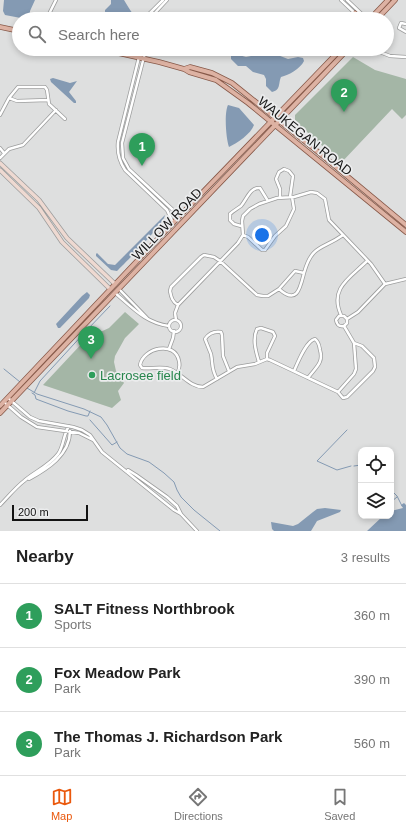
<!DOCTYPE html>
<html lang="en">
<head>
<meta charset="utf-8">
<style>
  :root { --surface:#fff; --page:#f6f6f6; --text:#222; --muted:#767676; --line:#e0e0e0; --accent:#ea580c }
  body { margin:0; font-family:Arial,sans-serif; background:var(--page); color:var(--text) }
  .controls { position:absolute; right:12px; bottom:12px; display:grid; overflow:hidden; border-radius:8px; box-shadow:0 2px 6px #0003 }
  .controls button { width:36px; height:36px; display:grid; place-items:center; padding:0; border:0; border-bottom:1px solid var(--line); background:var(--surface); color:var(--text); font:20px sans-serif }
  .scale { position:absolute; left:12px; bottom:10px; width:76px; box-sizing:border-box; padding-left:4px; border:2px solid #131313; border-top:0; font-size:11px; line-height:14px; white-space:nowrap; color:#131313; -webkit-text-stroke:3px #ebeced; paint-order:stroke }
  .you { position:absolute; left:262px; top:235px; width:14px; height:14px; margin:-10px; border:3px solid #fff; border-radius:50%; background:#1a73e8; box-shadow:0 0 0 6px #1a73e833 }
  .badge { display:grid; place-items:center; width:26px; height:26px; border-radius:50%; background:var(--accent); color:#fff; font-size:13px; font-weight:700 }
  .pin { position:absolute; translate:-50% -33px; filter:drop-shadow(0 1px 2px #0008) }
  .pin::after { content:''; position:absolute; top:21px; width:14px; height:12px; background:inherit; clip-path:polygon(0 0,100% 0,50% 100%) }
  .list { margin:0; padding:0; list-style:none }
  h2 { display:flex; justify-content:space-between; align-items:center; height:52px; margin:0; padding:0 16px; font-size:17px }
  h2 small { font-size:13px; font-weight:400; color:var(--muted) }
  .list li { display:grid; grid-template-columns:26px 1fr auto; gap:12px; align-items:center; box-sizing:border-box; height:64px; padding:0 16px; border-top:1px solid var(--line) }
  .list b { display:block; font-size:15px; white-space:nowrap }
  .list p { margin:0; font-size:13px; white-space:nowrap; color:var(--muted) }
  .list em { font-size:13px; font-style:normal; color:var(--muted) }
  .icon { flex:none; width:22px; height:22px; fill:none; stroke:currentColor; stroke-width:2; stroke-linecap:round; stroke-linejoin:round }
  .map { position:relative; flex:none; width:406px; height:531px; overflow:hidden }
  .search { position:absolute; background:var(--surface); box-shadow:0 2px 6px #0003; left:12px; right:12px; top:12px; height:44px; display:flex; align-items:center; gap:10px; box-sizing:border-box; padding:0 14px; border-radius:22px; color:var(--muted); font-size:15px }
  .sheet { height:244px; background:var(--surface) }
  nav { display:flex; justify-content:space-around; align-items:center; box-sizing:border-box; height:56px; border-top:1px solid var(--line); background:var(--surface); font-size:11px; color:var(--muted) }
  nav a { display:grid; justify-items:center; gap:2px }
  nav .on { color:var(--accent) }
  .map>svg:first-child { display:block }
</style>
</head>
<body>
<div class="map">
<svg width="406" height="531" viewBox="0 0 406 531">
  <rect width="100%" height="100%" fill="#dedfdf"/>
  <path fill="#a4b6a6" d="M353 57 375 70 406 79V115L402 119 392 109 341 163 295 121V115Z
    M125 312 139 324 125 338 115 356 114 362 116 371 124 383 118 391 121 400 112 408 43 385 87 338 109 328Z"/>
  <path fill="#849ab3" d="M4 0H35L30 11V18L26 19 5 15 3 11Z
    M111 0H124C128 7 132 13 137 19H105V10L111 4Z
    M235 54 246 57 261 54H275L288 59 298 57 303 58 304 61C300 69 289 75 281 77 278 84 281 90 272 92L266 86V79L264 75 253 72 246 66H238L231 59V56Z
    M53 78 70 83 77 81 69 92 76 101V103H74L51 82 50 79Z
    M228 105 239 108 254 125C251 134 237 143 229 147 226 139 224 113 228 105Z
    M165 215C164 224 126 262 117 271L111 270 96 256V254L97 253 108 264 115 265Z
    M87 292 90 295 89 298 60 328H58L56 324 82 296Z
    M404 503 406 505V531H367L383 516H391V511L403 508 401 505Z
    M325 508 341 510 340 512 317 521 311 531H274L272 529 271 522 293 526 298 524 313 512 317 509Z"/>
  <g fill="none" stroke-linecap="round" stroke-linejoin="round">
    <path stroke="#849ab3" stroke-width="1" d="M86 331 110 306
      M4 369 20 382
      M27 388 37 394 84 409 101 417 107 425 120 448 127 454 149 462 164 473 174 482 177 490 181 497 194 510 220 531
      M32 393 35 395 36 399 68 411 86 416H88L90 411
      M34 393 40 381 86 331 93 338
      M90 420 112 445 117 442
      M347 430 317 461 337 470 351 466
      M354 466 361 465
      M391 490 397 496 402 506
      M391 502 397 497"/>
    <g stroke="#9c9d9d" stroke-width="4">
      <path id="minor" d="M341 0 361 19
        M347 0 367 19
        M47 18 56 0
        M47 19 50 17 53 19
        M148 19 150 13 163 0
        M152 19 154 14 167 0
        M406 24 401 23 399 28 406 32
        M141 49 118 142C117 152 119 161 125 170L167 210 173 223
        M146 49 122 143 123 158 129 169 173 210 182 212
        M372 49 390 56 406 57
        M9 98 17 101 48 100
        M0 115 9 98 18 87H45L47 90 49 104 65 119
        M0 148 4 153
        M0 158 9 149 23 145 56 110
        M280 198V189L276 179 279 172 284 169 289 171 293 176 290 197
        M241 226 234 224 230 220V214C233 211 237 209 241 206 247 199 250 187 260 188L268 201
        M243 235 242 221 243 216 250 209 259 204 277 198 294 197 311 192 317 193 325 199 329 220 371 264 385 284
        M243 235 248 237 262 250H265L275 236 286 226 294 209 292 197
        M119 289 147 318
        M279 289C297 305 300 289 304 273
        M115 293C132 307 145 323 169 326
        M178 305C172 302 171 296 170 291L171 287 201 257 204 255 214 257 220 261 257 295 263 296H268L279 289 295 271 304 273C312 244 322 250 343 235
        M341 315C329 288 350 278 367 261
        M347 319 358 312 385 284 406 279
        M176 320 175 313 178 305 238 243 243 235
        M169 326a6 6 0 1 1 12 0a6 6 0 1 1-12 0Z
        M169 349 173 338 174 331
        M259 362C256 352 252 339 257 329L261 328 273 332 275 336 267 353V359
        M294 371C298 362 306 341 315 339 319 342 319 345 320 350 324 363 315 368 308 378
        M177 373C180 369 180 366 179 361 175 340 143 348 140 365L142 368C151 369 162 366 170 369 182 374 190 387 203 387L237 367 255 364 267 359 270 360 338 392 343 398 347 397 373 371 375 367 374 358 362 346 354 343 344 326C339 327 337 325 336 320L339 316H344L347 319V323L344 326
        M217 379C211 369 213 364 211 354 209 349 207 344 205 339 209 333 214 331 221 332L222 335 223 356 229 371
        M338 392 354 374 356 369 354 343
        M8 398 30 417 39 421 73 427 82 430 90 435 102 452 174 510 181 514
        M4 402 21 417 37 427 79 433 93 440
        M128 470 136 475 167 497 177 506 181 514 197 531
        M29 479C47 469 70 455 70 431
        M0 505C8 497 15 488 24 481 34 472 49 466 58 454 64 446 63 435 69 426"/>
    </g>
    <g stroke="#9c9d9d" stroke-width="5">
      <path id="secondary" d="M0 163 39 200 67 238 115 284
        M0 170 39 208 62 242 110 289"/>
    </g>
    <g stroke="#875949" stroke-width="5.5">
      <path id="primary" d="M355 13 357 19
        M370 19 388 0
        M377 19 395 0
        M0 27 19 31
        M100 49 159 62 184 69 189 72 216 80 248 103 406 232
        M184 69 190 67 212 73 232 83 312 147 406 225
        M0 406 173 223 341 49
        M0 413 348 49"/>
    </g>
    <use href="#minor" stroke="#fff" stroke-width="2.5"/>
    <use href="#secondary" stroke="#eed9d1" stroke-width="3.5"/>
    <use href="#primary" stroke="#ddb2a3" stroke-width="4"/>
  </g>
  <circle fill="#2e9e5b" stroke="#ebeced" stroke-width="1.5" cx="92" cy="375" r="4"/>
  <g text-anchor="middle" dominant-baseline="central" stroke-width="3.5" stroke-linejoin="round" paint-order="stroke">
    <g font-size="13" fill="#131313" stroke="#ebeced">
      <text transform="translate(305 136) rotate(39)">WAUKEGAN ROAD</text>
      <text transform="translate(167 224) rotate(-46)">WILLOW ROAD</text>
    </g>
    <g font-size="13" fill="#27864d" stroke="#ebeced" text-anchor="start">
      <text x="100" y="375">Lacrosee field</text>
    </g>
  </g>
</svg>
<div class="controls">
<button><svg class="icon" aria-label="locate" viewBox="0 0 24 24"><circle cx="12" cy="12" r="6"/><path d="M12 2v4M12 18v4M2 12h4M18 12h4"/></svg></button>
<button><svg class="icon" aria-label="layers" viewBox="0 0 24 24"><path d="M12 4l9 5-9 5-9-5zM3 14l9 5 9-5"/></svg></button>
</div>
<div class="scale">200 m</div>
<div class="you"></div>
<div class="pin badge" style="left:142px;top:166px;background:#2e9e5b">1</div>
<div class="pin badge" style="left:344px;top:112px;background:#2e9e5b">2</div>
<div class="pin badge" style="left:91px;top:359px;background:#2e9e5b">3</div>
<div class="search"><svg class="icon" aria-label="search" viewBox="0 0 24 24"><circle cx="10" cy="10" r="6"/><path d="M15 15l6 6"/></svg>Search here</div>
</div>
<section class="sheet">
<h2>Nearby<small>3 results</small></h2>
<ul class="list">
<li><span class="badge" style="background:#2e9e5b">1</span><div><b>SALT Fitness Northbrook</b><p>Sports</p></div><em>360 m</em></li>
<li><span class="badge" style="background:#2e9e5b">2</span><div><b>Fox Meadow Park</b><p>Park</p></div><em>390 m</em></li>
<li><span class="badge" style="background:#2e9e5b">3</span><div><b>The Thomas J. Richardson Park</b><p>Park</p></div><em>560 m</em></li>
</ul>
</section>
<nav>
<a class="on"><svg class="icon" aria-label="map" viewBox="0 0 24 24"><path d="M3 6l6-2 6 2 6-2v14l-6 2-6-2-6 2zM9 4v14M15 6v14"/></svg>Map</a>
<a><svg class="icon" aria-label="directions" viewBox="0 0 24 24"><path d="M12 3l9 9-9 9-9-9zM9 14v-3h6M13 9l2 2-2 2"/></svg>Directions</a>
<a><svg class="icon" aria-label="saved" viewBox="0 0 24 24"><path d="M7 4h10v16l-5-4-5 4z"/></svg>Saved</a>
</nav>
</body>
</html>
